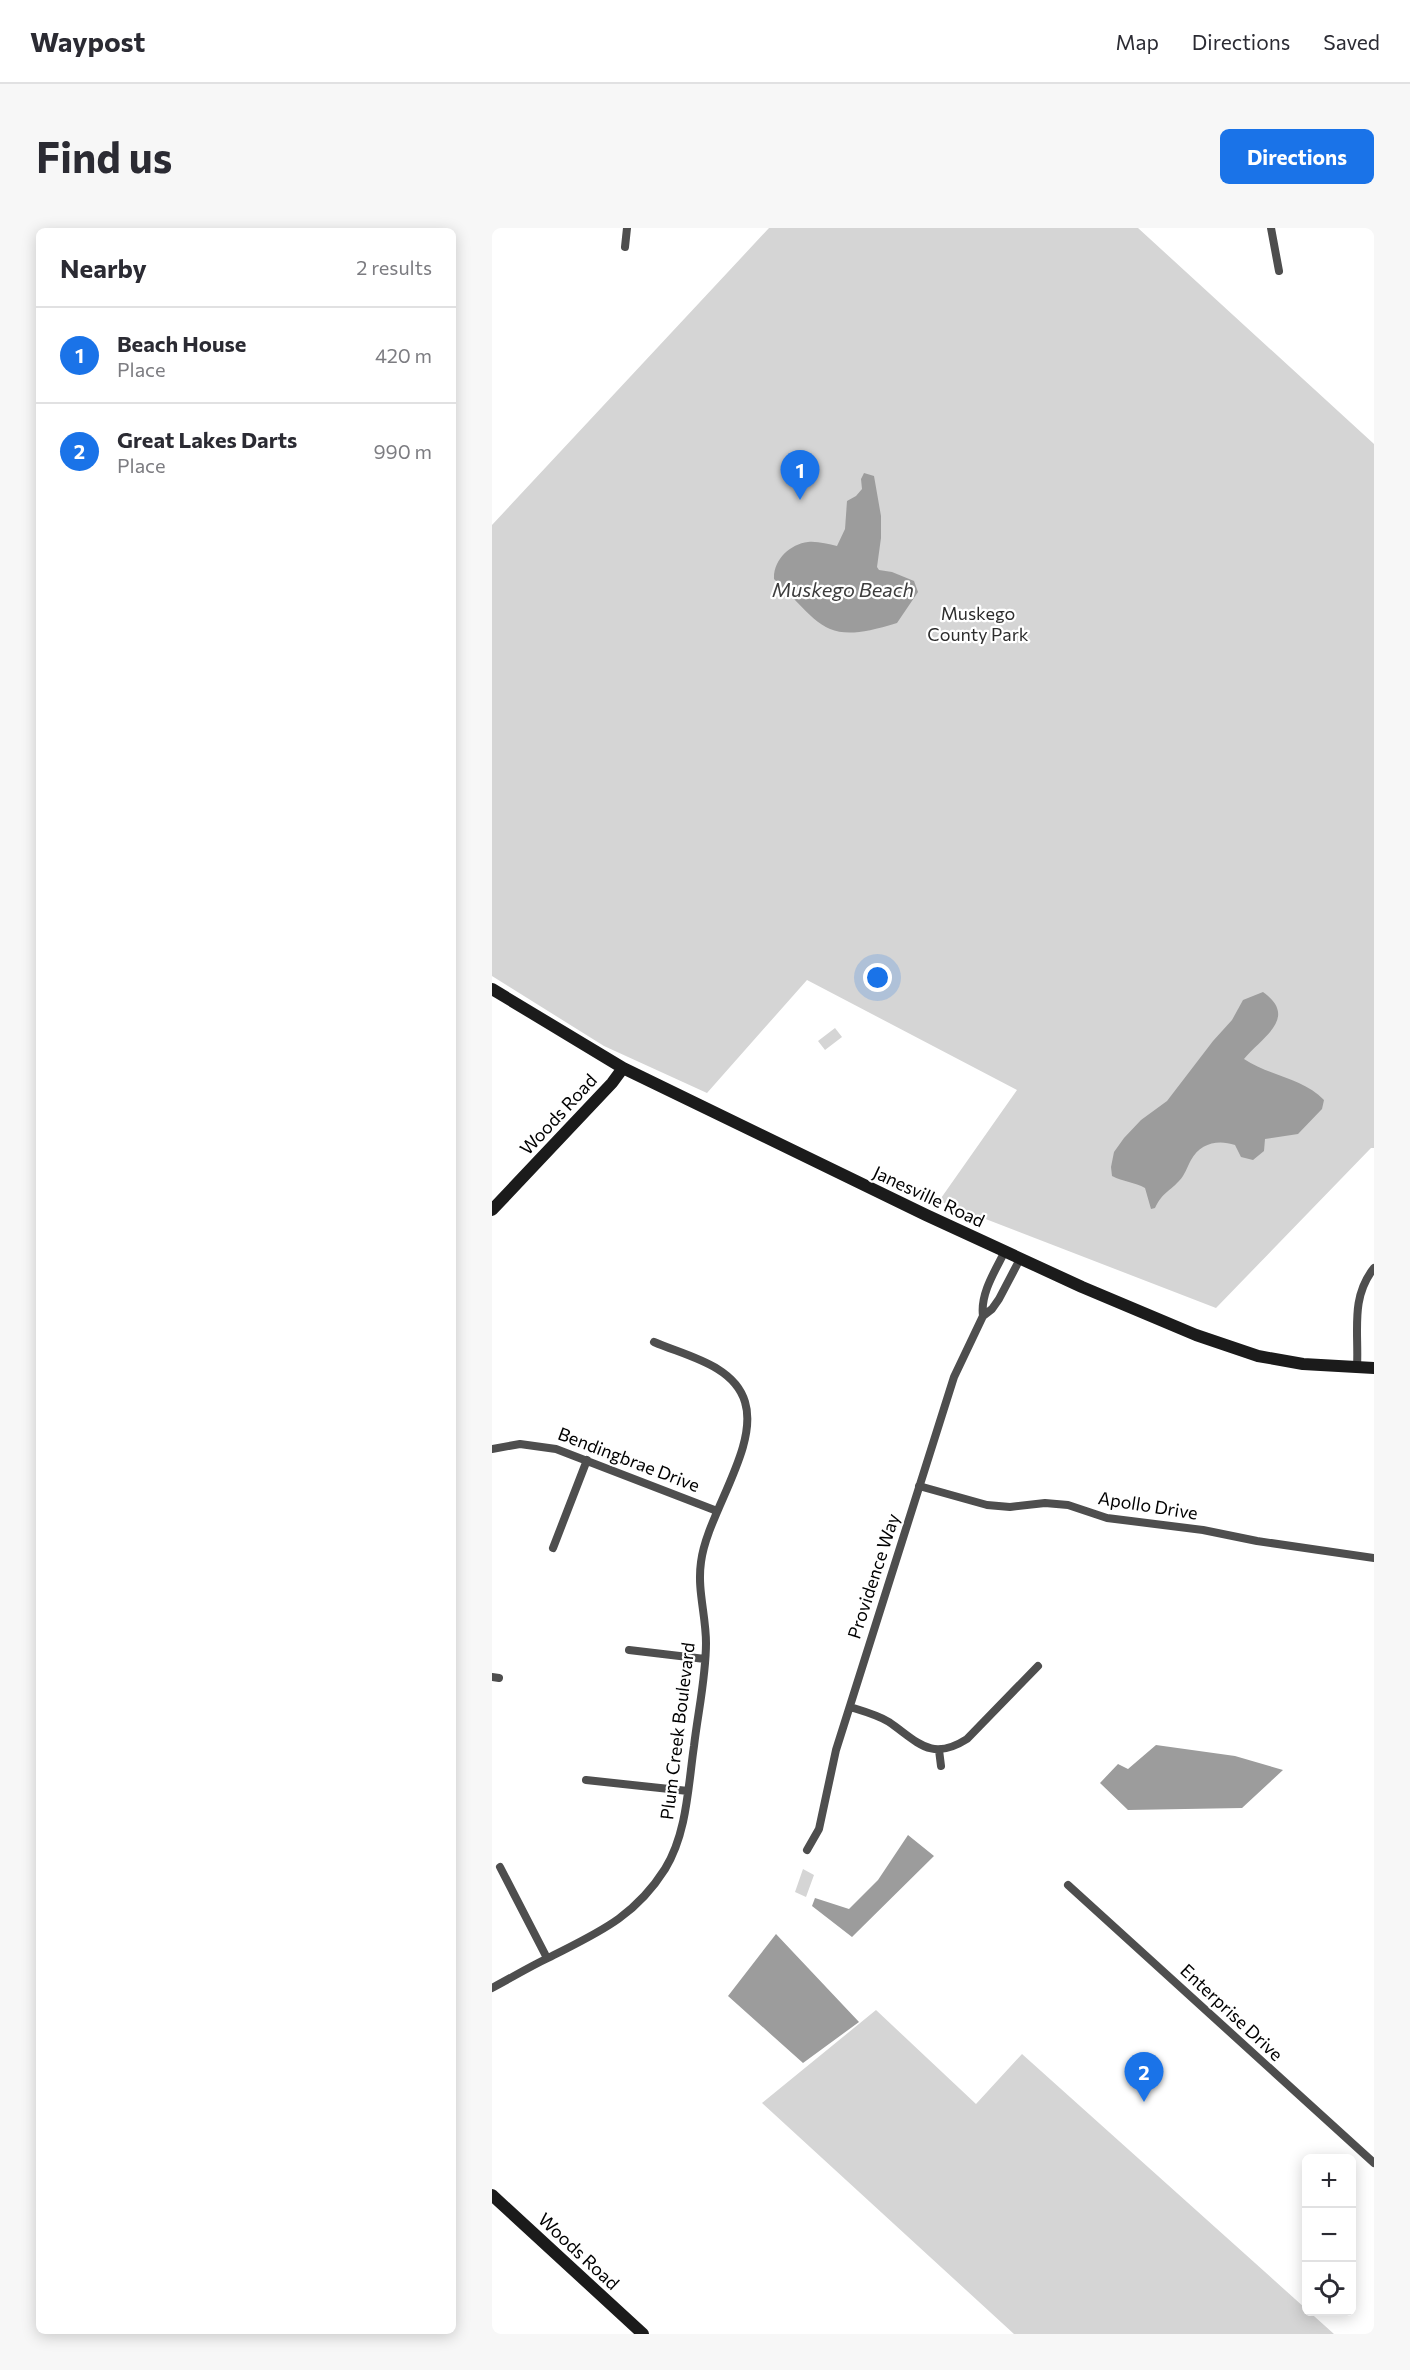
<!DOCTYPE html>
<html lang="en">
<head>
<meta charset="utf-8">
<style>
  :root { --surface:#fff; --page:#f7f7f7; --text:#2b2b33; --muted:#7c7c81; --line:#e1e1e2; --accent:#1a73e8 }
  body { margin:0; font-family:Commissioner,sans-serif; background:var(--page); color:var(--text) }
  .controls { position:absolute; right:18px; bottom:18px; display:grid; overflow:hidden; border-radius:9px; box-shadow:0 3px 15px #0003 }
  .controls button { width:54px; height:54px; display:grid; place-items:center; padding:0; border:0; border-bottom:2px solid var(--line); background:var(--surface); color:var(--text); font:30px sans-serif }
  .you { position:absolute; left:386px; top:750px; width:21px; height:21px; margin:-15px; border:4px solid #fff; border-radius:50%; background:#1a73e8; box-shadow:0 0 0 9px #1a73e833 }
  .badge { display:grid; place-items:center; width:39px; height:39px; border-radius:50%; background:var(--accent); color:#fff; font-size:20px; font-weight:700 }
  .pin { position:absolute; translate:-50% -50px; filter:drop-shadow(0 2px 3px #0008) }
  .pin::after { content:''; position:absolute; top:32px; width:21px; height:18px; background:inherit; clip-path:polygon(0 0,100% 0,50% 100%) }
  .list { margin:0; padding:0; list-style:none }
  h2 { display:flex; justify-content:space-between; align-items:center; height:78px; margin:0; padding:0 24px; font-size:26px }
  h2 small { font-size:20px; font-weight:400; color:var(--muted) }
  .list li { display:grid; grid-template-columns:39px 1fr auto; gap:18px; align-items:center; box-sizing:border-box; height:96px; padding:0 24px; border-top:2px solid var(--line) }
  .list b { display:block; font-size:22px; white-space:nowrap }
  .list p { margin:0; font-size:20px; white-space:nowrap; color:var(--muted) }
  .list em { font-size:20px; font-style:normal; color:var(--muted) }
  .icon { flex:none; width:33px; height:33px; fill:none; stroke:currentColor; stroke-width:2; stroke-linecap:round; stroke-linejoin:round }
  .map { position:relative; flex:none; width:882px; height:2106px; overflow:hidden; border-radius:9px }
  header { display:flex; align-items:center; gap:36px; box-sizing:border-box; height:84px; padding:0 30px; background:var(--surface); border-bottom:2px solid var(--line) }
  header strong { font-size:28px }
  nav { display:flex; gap:33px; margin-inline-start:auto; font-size:21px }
  .intro { display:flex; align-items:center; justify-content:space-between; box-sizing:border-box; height:144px; padding:0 36px }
  h1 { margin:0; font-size:42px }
  .button { padding:15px 27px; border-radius:9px; background:var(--accent); color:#fff; font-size:21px; font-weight:700 }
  main { display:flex; gap:36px; padding:0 36px }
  aside { flex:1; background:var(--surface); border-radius:9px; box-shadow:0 3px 15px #0003 }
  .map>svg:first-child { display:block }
</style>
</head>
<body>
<header>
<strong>Waypost</strong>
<nav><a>Map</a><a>Directions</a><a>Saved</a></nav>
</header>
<div class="intro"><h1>Find us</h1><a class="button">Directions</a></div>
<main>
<aside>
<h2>Nearby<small>2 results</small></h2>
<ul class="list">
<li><span class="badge">1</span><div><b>Beach House</b><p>Place</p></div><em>420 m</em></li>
<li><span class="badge">2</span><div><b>Great Lakes Darts</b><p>Place</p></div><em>990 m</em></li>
</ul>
</aside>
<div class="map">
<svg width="882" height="2106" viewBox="0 0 882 2106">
  <rect width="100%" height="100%" fill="#fff"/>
  <path fill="#d5d5d5" d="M277 0H646L882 216V920H879L724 1080 447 973 525 862 315 752 215 865 112 818 0 748V297Z
    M343 800 350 809 333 822 326 813Z
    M311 1641 322 1647 314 1669 303 1664Z
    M384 1782 484 1876 530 1826 842 2106H522L270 1875Z"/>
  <path fill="#9c9c9c" d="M372 245 382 248 389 288V310L385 339 387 342 400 344 422 353 426 364 405 395C332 418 331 398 282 351 281 332 298 316 316 314 325 313 336 316 345 318L353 301 355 273 364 268 370 261 369 251Z
    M771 764C807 790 770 809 752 831 777 848 811 850 832 872L830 881 806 906 773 911 772 923 761 932 749 929 743 917C726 911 708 915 699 932 695 939 693 947 687 953 676 965 671 964 663 980L659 981 653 960C643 954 631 954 620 948L619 939 622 924 632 910 649 892 675 873 721 813 740 792 751 772Z
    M664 1517 743 1528 791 1542 750 1580 636 1582 608 1555 626 1536 636 1541Z
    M416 1607 442 1628 360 1709 320 1678 323 1670 357 1681 386 1652Z
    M284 1706 367 1794 311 1835 236 1768Z"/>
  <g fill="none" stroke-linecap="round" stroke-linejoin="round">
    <path stroke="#4e4e4e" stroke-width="8" d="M779 0 787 43
      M133 19 135 0
      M491 1088C488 1066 503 1043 513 1023
      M865 1139C867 1104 858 1070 882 1040
      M0 1221 28 1216 64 1221 225 1283
      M427 1258 495 1277 518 1279 553 1275 576 1277 615 1290 711 1302 765 1313 882 1330
      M61 1320 95 1232
      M137 1422 213 1431
      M0 1449 7 1450
      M358 1479C371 1483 386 1487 397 1494 426 1514 439 1534 475 1511L546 1438
      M447 1522 449 1538
      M94 1552 196 1563
      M315 1622 327 1601 344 1522 462 1149 491 1088 500 1081 507 1071 528 1031
      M8 1639 55 1730
      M576 1657 882 1935
      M0 1760C19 1750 37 1739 56 1730 105 1705 142 1690 173 1641 195 1605 196 1559 202 1518 206 1484 214 1449 214 1415 214 1387 205 1362 209 1334 215 1286 267 1219 253 1174 242 1137 194 1128 162 1114"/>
    <path stroke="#1b1b1b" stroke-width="12" d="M0 761 131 840 434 987 590 1059 704 1107 766 1128 811 1136 882 1140
      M0 982 120 855 131 840
      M0 1967 151 2106"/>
  </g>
  <g text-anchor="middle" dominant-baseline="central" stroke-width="4.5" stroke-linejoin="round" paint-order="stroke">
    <g font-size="18" fill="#2c2c2c" stroke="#fff">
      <text x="486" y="385">Muskego<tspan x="486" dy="21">County Park</tspan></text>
    </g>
    <g font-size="18" fill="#000" stroke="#fff">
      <text transform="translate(66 886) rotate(-47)">Woods Road</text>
      <text transform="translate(437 968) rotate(25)">Janesville Road</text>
      <text transform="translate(137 1231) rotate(21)">Bendingbrae Drive</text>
      <text transform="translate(656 1277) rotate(9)">Apollo Drive</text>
      <text transform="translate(381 1348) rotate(-72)">Providence Way</text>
      <text transform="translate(185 1503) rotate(-83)">Plum Creek Boulevard</text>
      <text transform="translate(740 1784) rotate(43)">Enterprise Drive</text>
      <text transform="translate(87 2023) rotate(43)">Woods Road</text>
    </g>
    <g font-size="20" font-style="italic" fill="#3d3d3d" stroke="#fff">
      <text x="351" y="361">Muskego Beach</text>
    </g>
  </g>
</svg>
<div class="controls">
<button>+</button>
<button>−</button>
<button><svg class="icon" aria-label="locate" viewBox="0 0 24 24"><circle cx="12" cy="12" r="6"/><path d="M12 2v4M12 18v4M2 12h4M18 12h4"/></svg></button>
</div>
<div class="you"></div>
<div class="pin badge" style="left:308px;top:272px">1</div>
<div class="pin badge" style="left:652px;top:1874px">2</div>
</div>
</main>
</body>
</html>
